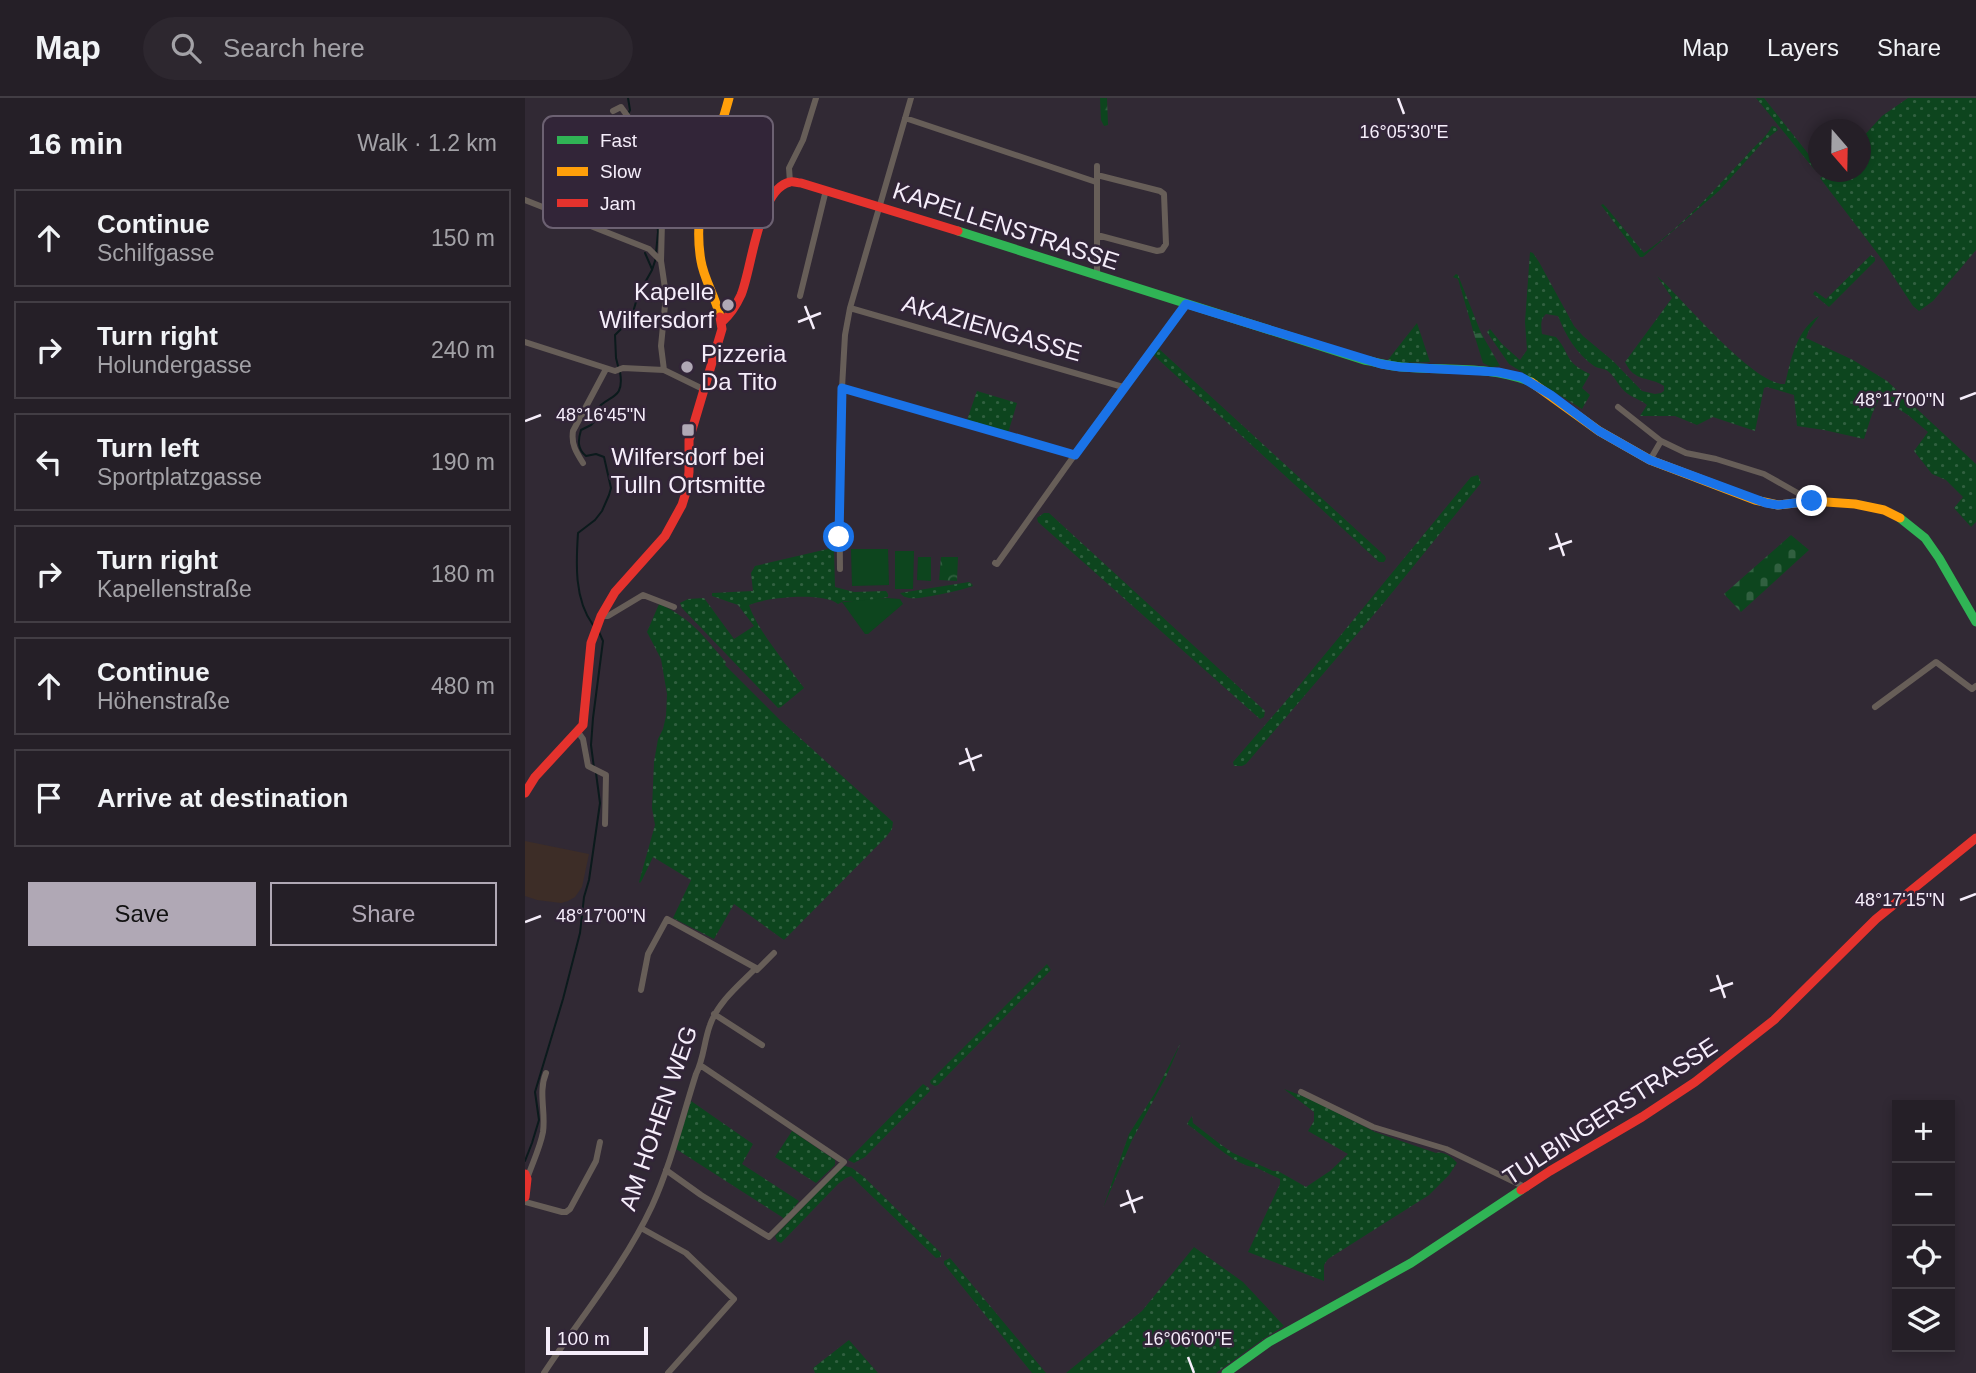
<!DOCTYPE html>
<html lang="en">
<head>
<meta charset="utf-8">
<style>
  :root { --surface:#251f27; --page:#2d272f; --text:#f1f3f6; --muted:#a3a2a7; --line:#423d44; --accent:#b0a8b5 }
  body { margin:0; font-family:Helvetica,sans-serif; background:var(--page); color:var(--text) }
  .controls { position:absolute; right:21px; bottom:21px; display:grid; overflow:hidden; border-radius:0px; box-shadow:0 4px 10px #0003 }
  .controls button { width:63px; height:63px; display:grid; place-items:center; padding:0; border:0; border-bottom:2px solid var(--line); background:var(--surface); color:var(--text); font:35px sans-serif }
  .compass { position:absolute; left:1283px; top:21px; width:63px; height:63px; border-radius:50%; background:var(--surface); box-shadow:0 4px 10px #0003; rotate:160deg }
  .scale { position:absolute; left:21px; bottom:18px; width:102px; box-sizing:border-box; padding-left:7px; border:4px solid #f5edfa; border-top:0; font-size:19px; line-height:24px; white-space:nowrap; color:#f5edfa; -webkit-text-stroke:5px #322538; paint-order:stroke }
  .stop { position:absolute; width:21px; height:21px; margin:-16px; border:5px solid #1a73e8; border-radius:50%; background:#fff }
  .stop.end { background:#1a73e8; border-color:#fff; box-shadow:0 2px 7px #0008 }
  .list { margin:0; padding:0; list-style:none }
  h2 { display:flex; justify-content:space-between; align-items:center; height:91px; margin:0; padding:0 28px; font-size:30px }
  h2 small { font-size:23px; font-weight:400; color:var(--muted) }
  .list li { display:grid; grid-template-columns:46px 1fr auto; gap:21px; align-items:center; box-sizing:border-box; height:98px; margin:0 14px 14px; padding:0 14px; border:2px solid var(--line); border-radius:0px }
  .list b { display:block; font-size:26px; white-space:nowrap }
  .list p { margin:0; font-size:23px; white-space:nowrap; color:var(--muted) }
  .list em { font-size:23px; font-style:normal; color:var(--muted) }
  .actions { display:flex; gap:14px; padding:21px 28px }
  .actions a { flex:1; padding:16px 0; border:2px solid var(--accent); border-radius:0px; text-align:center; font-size:24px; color:var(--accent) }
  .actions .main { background:var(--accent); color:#111 }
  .icon { flex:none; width:38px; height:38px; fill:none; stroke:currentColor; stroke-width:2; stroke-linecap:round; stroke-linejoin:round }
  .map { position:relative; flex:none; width:1451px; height:1275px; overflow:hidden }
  header { display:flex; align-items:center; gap:42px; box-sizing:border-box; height:98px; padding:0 35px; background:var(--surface); border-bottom:2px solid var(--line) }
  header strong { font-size:33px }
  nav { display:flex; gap:38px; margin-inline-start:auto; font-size:24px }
  .search { width:490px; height:63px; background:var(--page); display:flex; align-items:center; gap:18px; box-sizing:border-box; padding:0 24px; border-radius:38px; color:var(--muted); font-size:26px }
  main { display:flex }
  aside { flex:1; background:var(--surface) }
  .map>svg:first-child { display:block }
</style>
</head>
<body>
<header>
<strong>Map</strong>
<div class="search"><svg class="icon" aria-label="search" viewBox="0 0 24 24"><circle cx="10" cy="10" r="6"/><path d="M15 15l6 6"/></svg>Search here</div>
<nav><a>Map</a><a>Layers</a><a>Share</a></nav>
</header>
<main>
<aside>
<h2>16 min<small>Walk · 1.2 km</small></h2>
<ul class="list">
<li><svg class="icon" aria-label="ahead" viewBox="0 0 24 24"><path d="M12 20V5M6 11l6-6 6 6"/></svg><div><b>Continue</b><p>Schilfgasse</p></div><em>150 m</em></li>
<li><svg class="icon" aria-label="right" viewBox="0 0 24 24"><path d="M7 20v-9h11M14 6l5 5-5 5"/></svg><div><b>Turn right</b><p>Holundergasse</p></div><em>240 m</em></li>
<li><svg class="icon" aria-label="left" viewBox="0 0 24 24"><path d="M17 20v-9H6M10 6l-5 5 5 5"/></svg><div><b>Turn left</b><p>Sportplatzgasse</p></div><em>190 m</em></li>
<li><svg class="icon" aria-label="right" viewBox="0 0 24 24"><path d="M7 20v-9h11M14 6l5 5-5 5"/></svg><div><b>Turn right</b><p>Kapellenstraße</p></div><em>180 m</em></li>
<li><svg class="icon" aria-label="ahead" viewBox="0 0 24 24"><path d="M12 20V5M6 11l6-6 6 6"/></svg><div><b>Continue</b><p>Höhenstraße</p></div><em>480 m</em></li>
<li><svg class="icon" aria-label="arrive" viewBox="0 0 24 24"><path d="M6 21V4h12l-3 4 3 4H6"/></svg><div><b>Arrive at destination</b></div></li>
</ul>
<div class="actions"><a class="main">Save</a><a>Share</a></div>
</aside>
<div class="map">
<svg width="1451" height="1275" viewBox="0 0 1451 1275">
  <defs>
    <pattern id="grass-dots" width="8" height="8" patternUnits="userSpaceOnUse" patternTransform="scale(1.75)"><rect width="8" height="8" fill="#0d451e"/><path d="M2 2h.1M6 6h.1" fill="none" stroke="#316040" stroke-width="1.8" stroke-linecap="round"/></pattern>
    <pattern id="forest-firs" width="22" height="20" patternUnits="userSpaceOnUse" patternTransform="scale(1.75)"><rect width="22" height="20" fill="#0d451e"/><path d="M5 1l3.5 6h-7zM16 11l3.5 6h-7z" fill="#316040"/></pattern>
    <pattern id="cemetery-stones" width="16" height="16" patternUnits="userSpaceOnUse" patternTransform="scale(1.75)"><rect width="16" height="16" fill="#0d451e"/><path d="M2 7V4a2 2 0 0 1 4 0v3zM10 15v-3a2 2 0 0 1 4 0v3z" fill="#316040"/></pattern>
    <pattern id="park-crowns" width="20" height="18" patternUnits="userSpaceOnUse" patternTransform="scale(1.75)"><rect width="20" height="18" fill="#0d451e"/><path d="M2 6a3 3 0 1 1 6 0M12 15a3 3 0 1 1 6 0" fill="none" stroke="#316040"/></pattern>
  </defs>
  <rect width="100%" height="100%" fill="#312934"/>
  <path fill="#3d2d27" d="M0 743 64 756 57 789 50 799 43 803 36 805 12 802 0 798Z"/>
  <path fill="url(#grass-dots)" d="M1231 0H1239L1293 68 1294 73 1289 71Z
    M1383 0H1451V152L1408 203 1394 213 1388 208 1359 164 1295 80 1304 74H1336V41L1357 18Z
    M1247 28 1251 29 1253 32 1239 43 1195 92 1118 159H1115L1076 107 1078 106 1081 109 1119 155C1158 128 1190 91 1222 57 1230 47 1242 39 1247 28Z
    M1005 154 1008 155 1014 164 1049 228 1058 238 1088 263 1117 293 1130 296 1136 295 1139 293V288C1124 278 1110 285 1100 264L1147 200 1132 178C1157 200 1229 288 1260 286 1266 262 1271 232 1294 218L1284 232 1281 240 1328 262 1362 283 1451 366V424L1446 429 1429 410 1438 399 1421 382 1407 376 1389 353 1403 334 1383 317 1355 299 1347 316 1339 341 1299 332 1272 328 1269 297 1242 289 1239 290 1230 333 1188 319 1172 327 1150 318H1115L1122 307C1116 302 1109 300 1103 296 1095 291 1091 280 1084 274 1080 270 1074 271 1069 268 1051 255 1041 238 1033 218L1021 216C1015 221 1016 228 1017 236L1031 239C1047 258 1038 263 1065 276L1057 290 1065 297 1057 311 984 266 962 234 965 231 977 246 995 262 1002 252 1000 224Z
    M1346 157 1350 160V163L1304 209 1288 196 1290 193 1301 201Z
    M931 176 933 177 956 235 949 236 933 181 928 179Z
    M892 225 905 264 870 265 862 263Z
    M633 250 860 458 861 461 859 464H854L635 263 629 257 630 252Z
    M452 293 492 305 483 335 442 322Z
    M953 377 956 385 857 507 721 666 717 668H709L708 664 773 589 946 379Z
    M519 415H524L740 613 739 619 735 621 513 424 512 420Z
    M307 450 309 453 310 489 329 494 361 493 363 496V499L345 503H319L313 506C299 494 242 499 224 507 232 532 263 568 279 590L256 609 253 610 157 510 155 505 163 501 179 500 209 541 229 528 213 507 187 498V495L228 493 226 475 230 468Z
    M444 484 447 486 448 488C438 492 393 502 385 500 379 499 379 499 375 495Z
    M134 506C164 519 178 537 198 561L201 564 200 567 255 622 368 724 367 731 361 739 259 842 209 806 189 841 148 820 166 782 128 759 117 782 115 785 114 784 130 727 127 710 129 664 133 641 138 631 141 618 142 596 136 561 122 534Z
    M522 866 526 872 413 987 410 988 406 986 405 983Z
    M656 944 641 979 607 1042 578 1110 604 1036 630 995Z
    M398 986 404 990 405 993 340 1059 329 1065 323 1062Z
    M759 991 783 1000 850 1034 911 1055C919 1053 927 1059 932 1065L924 1077 904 1097 803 1161 799 1167V1183L723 1154 755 1086V1081L730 1069C711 1069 680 1038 662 1026L667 1018 668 1025 695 1046 708 1055 748 1073H753L781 1089 805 1073 823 1056 783 1033 789 1023V1014Z
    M166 1003 228 1046 217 1066 274 1103 260 1121 151 1051Z
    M267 1033 310 1062V1067L291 1085 250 1059Z
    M320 1068 327 1070 339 1079 416 1155V1159L411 1160 326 1078 321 1080 313 1086 256 1145 252 1143 250 1138 317 1069Z
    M669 1149 718 1184 759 1228 738 1241 691 1275H541L617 1213Z
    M425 1160 521 1275H507L419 1166V1163Z
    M324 1242 353 1275H290L288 1270Z"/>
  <path fill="url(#forest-firs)" d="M575 0H582L583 27 579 28 576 22Z
    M956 235 975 268 966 269 958 265 949 236Z"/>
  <path fill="url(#cemetery-stones)" d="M1266 437 1284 452 1216 514 1199 496Z"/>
  <path fill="url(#park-crowns)" d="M416 459H433L432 483 414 482Z"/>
  <path fill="#0d451e" d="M326 451H363L364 487 327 488Z
    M370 453H389L388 491H370Z
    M393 459H406V483L392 482Z
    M362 500 375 501 378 506 343 536H340L317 504Z"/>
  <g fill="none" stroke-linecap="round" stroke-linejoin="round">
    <path stroke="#0b1a1c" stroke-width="2" d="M103 16 105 12 103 0
      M98 18 88 26V30C99 40 94 56 104 67 112 76 124 80 130 91L133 134 131 155
      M120 155 127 171
      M93 268 91 260 90 237 106 221 113 197 127 172 131 160
      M68 527C49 501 51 465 53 435L70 422 77 413 84 397 86 390 79 359 71 356 61 358C52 351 53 342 56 332L66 327 72 321 70 313C83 296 100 303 95 274
      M69 670 66 647 68 620 78 543 74 534
      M0 1063 7 1045 14 1022 10 994 38 901 55 835 59 799 64 782 75 705 71 675"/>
    <path stroke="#675e58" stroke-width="6" d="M88 13 96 9 106 23 100 27C105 58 105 65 134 81L137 124 136 163
      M380 20 571 84
      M572 68V178
      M265 84 264 70 278 42 291 0
      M0 102 124 151 136 163 141 197 136 248 139 272 180 292
      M572 137 632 153 637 152 641 146 639 96 635 93 572 77
      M275 198 301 92
      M325 210 598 289
      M0 244 90 273 98 270 139 272
      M317 290 550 357
      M1093 309 1136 343 1161 355 1191 361 1239 376 1285 402
      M1125 362 1136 343
      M58 365C51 354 46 346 48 333L81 271
      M470 465 472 466 598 289 661 206
      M315 471 314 364 317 290 320 237 325 210 386 0
      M76 518H83L118 497 149 509
      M1350 609 1411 564 1447 591 1451 588
      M53 634 58 641 63 668 81 677 80 726
      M116 892 123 856 142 821 231 870
      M189 916 237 947
      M776 994 848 1029 921 1051 1002 1090
      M141 1072 176 1097 244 1139 319 1064 175 967
      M2 1081C7 1066 15 1050 18 1034 21 1014 13 994 21 975
      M0 1104 37 1114H41L45 1111 71 1063 75 1044
      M116 1130 161 1155 209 1201 143 1275
      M19 1275C55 1220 99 1168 127 1108 146 1066 157 1020 171 976 179 960 179 943 185 927 193 904 214 887 231 870L232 872 249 855"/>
    <path stroke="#30b455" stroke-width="9" d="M433 133 839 262C851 264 864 268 877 269 920 273 965 267 1006 284
      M1375 420 1400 440 1414 460 1451 524
      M701 1275 744 1244 886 1165 996 1092"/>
    <path stroke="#ff9f0a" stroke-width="9" d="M195 219C191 199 179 182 176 163 166 108 190 52 204 0
      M1006 284 1074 333 1125 362 1230 402 1253 407 1287 403 1330 406 1359 412 1375 420"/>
    <path stroke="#e5322d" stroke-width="9" d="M197 224C206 216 211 208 216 197 227 171 233 91 265 84 269 83 272 85 276 85L433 133
      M0 695 10 679 58 627 66 545 76 518 90 494 140 438 157 407 162 391 164 374V342L197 231 195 219
      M0 1076 2 1081 0 1099
      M996 1092 1025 1073 1117 1019 1170 984 1249 922 1351 821 1451 740"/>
  </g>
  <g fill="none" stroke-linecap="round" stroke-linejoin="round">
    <path stroke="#1a73e8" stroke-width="9" d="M314 439 317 290 550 357 661 206 856 266 875 269 973 274 996 279 1026 297 1074 333 1125 362 1241 405 1253 407 1287 403"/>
  </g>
  <path fill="none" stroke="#f5edfa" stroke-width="2.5" d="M873 0 879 16M280 208 289 231M273 224 296 215M1435 301 1451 295M0 323 16 317M1031 435 1039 458M1024 451 1047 443M441 650 449 673M434 666 457 657M1435 802 1451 796M0 824 16 818M1192 877 1200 900M1185 893 1208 885M602 1092 610 1115M595 1108 618 1099M663 1259 669 1275"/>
  <g fill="#b0a8b5" stroke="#322538" stroke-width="2.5">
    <circle cx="203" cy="207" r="7"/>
    <circle cx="162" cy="269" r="7"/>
    <rect x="156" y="325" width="14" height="14" rx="3.5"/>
  </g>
  <g text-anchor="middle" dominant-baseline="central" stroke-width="5" stroke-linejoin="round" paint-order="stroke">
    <g font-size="24" fill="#f5edfa" stroke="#322538">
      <text transform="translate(481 128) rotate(18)">KAPELLENSTRASSE</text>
      <text transform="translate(467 230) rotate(16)">AKAZIENGASSE</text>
      <text transform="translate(1085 1013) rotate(-33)">TULBINGERSTRASSE</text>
      <text transform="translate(133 1020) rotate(-71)">AM HOHEN WEG</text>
    </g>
    <g font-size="24" fill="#f5edfa" stroke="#322538" text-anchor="end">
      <text x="189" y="193">Kapelle<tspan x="189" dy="28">Wilfersdorf</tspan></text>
      <text x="176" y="255" text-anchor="start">Pizzeria<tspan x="176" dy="28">Da Tito</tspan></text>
      <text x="163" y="358" text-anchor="middle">Wilfersdorf bei<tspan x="163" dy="28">Tulln Ortsmitte</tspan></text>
    </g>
  </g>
  <rect x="18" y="18" width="230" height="112" rx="10" fill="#322538" stroke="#6c6172" stroke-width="2"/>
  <rect x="32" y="38" width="31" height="8" fill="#30b455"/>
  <rect x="32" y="69" width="31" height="9" fill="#ff9f0a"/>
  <rect x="32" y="101" width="31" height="8" fill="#e5322d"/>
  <g font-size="19" fill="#f5edfa">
    <text x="75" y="49">Fast</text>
    <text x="75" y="80">Slow</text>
    <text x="75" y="112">Jam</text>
  </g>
  <g font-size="18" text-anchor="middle" fill="#f5edfa" stroke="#322538" stroke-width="5" stroke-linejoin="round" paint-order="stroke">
    <text x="879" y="40">16°05'30"E</text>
    <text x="1375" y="308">48°17'00"N</text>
    <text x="76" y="323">48°16'45"N</text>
    <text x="1375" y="808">48°17'15"N</text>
    <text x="76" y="824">48°17'00"N</text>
    <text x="663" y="1247">16°06'00"E</text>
  </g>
</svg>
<div class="controls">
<button>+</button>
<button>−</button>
<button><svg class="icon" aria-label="locate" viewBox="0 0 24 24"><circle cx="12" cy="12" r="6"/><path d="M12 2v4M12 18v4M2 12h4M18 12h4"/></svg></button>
<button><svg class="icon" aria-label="layers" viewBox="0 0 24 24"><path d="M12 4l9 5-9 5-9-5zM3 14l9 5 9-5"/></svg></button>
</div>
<svg class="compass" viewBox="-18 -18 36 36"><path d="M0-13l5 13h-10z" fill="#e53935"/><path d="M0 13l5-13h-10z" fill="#a3a2a7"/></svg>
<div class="scale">100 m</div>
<div class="stop" style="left:314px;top:439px"></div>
<div class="stop end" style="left:1287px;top:403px"></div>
</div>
</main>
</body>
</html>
